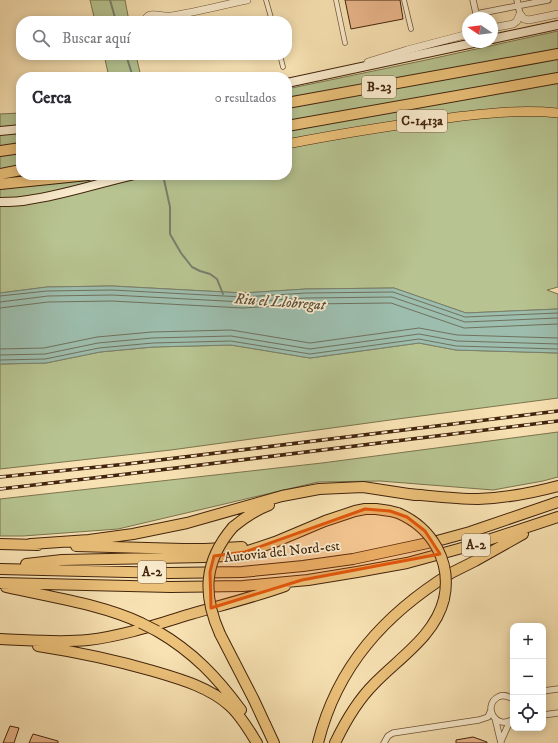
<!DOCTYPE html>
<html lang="es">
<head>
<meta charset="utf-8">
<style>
  :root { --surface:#fff; --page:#f2f2f3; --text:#2b2b33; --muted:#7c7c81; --line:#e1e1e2 }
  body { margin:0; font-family:"IM FELL DW Pica",serif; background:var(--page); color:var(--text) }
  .controls { position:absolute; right:12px; bottom:12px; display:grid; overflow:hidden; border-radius:8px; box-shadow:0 2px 10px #0003 }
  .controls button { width:36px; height:36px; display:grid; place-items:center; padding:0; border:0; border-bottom:1px solid var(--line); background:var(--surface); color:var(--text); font:20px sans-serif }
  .compass { position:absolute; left:462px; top:12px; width:36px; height:36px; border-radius:50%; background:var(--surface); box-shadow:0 2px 10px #0003; rotate:283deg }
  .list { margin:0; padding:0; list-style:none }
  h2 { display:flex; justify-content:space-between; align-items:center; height:52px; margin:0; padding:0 16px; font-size:17px }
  h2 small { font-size:13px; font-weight:400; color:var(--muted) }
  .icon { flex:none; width:22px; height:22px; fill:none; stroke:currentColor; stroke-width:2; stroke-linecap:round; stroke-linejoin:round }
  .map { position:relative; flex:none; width:558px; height:743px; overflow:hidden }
  .search { position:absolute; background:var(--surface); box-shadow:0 2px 10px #0003; left:16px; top:16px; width:276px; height:44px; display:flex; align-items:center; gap:10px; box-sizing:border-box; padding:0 14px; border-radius:16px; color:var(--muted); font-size:15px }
  .panel { position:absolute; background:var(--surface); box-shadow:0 2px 10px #0003; left:16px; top:72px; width:276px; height:108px; border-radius:16px }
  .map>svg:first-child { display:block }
</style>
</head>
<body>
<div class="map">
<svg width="558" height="743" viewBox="0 0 558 743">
  <rect width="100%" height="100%" fill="#f8e2b3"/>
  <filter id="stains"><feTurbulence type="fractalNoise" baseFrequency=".005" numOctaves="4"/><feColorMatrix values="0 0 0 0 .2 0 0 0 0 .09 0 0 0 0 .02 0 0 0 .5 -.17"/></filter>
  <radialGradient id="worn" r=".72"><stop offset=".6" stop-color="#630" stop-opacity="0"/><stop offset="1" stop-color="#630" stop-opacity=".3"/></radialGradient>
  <path fill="#b7c491" stroke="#7c744e" d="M90 0H125L129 21H95Z
    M558 31V287L547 290 558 294V309L466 313 394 288 306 289 243 293 112 286 47 287 0 293V114L21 113V175H287V89L426 60Z
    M104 55H136L141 77H109Z
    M419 343 456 350 558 353V398L390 420 171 450 0 469V364L46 363 100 352 153 347 231 345 310 358Z
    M558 432V477L543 481 493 490 380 481 318 482 118 529 23 536H0V499L322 463Z"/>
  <path fill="#9dbeae" stroke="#79806d" d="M112 286 243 293 306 289 394 288 466 313 558 309V353L456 350 419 343 310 358 231 345 153 347 100 352 46 363 0 364V293L47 287Z"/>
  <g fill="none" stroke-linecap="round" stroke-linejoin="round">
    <path stroke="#70715d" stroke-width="1" d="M0 296 47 291 112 290 243 297 306 293 393 292 465 317 558 313
      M0 302 48 296 112 295 243 302 306 298 392 297 465 322 558 318
      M0 308 48 302 112 301 243 308 306 304 391 303 464 328 558 324
      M0 349 44 348 97 337 152 332 231 330 310 343 419 328 457 335 558 338
      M0 355 45 354 98 343 152 338 231 336 310 349 419 334 457 341 558 344
      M0 360 45 359 99 348 153 343 231 341 310 354 419 339 456 346 558 349"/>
    <path stroke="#79806d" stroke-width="2" d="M110 0 116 21
      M126 55 133 77
      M163 175 170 207V234L181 253 192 267 200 271 210 274 217 279 223 294"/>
  </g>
  <path fill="#e9b68b" stroke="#42240c" d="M345 0H400L403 19 351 29Z
    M10 726 19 728 14 743H3Z
    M33 734 58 741V743H29Z
    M473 737 487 742V743H456V740Z"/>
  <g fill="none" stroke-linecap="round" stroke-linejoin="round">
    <g stroke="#705436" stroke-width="5.5">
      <path id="pedestrian" d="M266 0 272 21
        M336 0 345 43
        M404 0 411 29
        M280 55 283 67"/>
    </g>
    <g stroke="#705436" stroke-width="7">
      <path id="minor" d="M473 0 477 18
        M517 0 520 14
        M476 14 548 0
        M543 691 558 689
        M513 699C508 696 503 694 498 697 482 706 496 731 513 719
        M543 715 558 713
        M495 718 501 743
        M501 741 510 721
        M384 743 388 736 393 733 479 720 488 717 491 710"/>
    </g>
    <g stroke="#705436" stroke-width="8">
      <path id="tertiary" d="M145 21C148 9 162 18 171 16 197 12 222 5 247 0
        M492 28 513 24 517 21 520 14 524 19 529 20 558 14
        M368 62 407 50 468 34"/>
    </g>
    <g stroke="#42240c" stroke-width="10">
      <path id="secondary" d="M492 39 558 25
        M287 83 478 42
        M0 131 21 129
        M0 202C9 202 19 202 28 200 64 195 98 183 134 175"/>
    </g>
    <g stroke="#42240c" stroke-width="10">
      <path id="primary" d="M287 144C338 134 389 126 440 119 479 114 518 109 558 113"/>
    </g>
    <g stroke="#42240c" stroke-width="12">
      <path id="motorway" d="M287 103 558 54
        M287 126 558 78
        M0 151 21 148
        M0 174 21 170
        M0 184 88 175
        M409 494C432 496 455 499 478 499 505 498 532 493 558 486
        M233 527C244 518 255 510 269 505
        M0 544 38 545
        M31 544 89 540 133 534 187 523 282 496 319 489 363 487 415 495
        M76 546 183 549H205L242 547
        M26 564 62 560 204 557 226 556 245 552 275 542 325 521 355 511 365 509H376L390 511 398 513
        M0 569 170 573 242 572 303 566 353 559 437 541 470 532 558 502
        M0 583 171 587 243 586 308 580 357 572 407 563 473 545 558 517
        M6 587C49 597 101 604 141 623
        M157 631C193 652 217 677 241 710
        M220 634 254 700 274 743
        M0 639C29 640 59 643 88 640 123 636 158 624 191 614 222 605 254 597 285 586
        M38 646C77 652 115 660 153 671 180 679 209 687 230 706 241 716 249 730 257 743
        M318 743C337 666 385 614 451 573 459 569 467 565 475 561 491 552 507 543 523 534
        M335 743C345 722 358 700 374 684 399 658 435 636 444 599"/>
    </g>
    <use href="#pedestrian" stroke="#faecce" stroke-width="4"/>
    <use href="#minor" stroke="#faecce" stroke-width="5.5"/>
    <use href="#tertiary" stroke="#faecce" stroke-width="7"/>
    <use href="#secondary" stroke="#faecce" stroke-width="8"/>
    <use href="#primary" stroke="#ecc17a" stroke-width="9"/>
    <use href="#motorway" stroke="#ecc17a" stroke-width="10"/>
    <g stroke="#42240c" stroke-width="3.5">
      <path id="rail" d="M0 477 127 464 558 411
        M0 489 127 474 558 421"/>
    </g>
    <use href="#rail" stroke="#faecce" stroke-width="2" stroke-dasharray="6" stroke-linecap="butt"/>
    <g stroke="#42240c" stroke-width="12" stroke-linecap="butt">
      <path id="motorway-bridge" d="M398 513C433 528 452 563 444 599
        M141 623 157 631
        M220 634C202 594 204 561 233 527"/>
    </g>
    <use href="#motorway-bridge" stroke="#ecc17a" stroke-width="10"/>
  </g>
  <path fill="#e0560c" fill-opacity="0.2" stroke="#e0560c" stroke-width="3" stroke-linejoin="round" d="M365 509 390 511 407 517 425 531 440 554 302 580 211 608 210 572 214 556 245 552Z"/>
  <g text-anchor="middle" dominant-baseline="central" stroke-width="3.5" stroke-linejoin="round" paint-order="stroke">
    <g fill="#faecce" stroke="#796046" stroke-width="1">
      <rect x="362" y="76" width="34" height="22" rx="3"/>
      <rect x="397" y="110" width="50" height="22" rx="3"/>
      <rect x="462" y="534" width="28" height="22" rx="3"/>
      <rect x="138" y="561" width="28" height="22" rx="3"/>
    </g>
    <g font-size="13" font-weight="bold" fill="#42240c">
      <text x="379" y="87">B-23</text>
      <text x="422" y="121">C-1413a</text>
      <text x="476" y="545">A-2</text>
      <text x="152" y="572">A-2</text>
    </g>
    <g font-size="14" fill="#42240c" stroke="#faecce">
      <text transform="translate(282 552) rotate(-6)">Autovia del Nord-est</text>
    </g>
    <g font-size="15" font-style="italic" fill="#5d523d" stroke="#faecce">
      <text transform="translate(280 302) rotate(4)">Riu el Llobregat</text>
    </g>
  </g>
  <rect width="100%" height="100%" filter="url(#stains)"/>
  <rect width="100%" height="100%" fill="url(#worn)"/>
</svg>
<div class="controls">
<button>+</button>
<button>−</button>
<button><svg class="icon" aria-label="locate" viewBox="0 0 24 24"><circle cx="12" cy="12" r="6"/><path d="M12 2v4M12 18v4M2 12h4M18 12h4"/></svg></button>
</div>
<svg class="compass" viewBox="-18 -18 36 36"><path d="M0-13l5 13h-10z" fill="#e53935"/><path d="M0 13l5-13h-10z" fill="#7c7c81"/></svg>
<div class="search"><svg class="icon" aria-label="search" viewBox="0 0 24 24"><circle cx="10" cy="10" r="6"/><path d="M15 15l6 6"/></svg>Buscar aquí</div>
<section class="panel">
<h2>Cerca<small>0 resultados</small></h2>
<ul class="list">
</ul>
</section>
</div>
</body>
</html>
